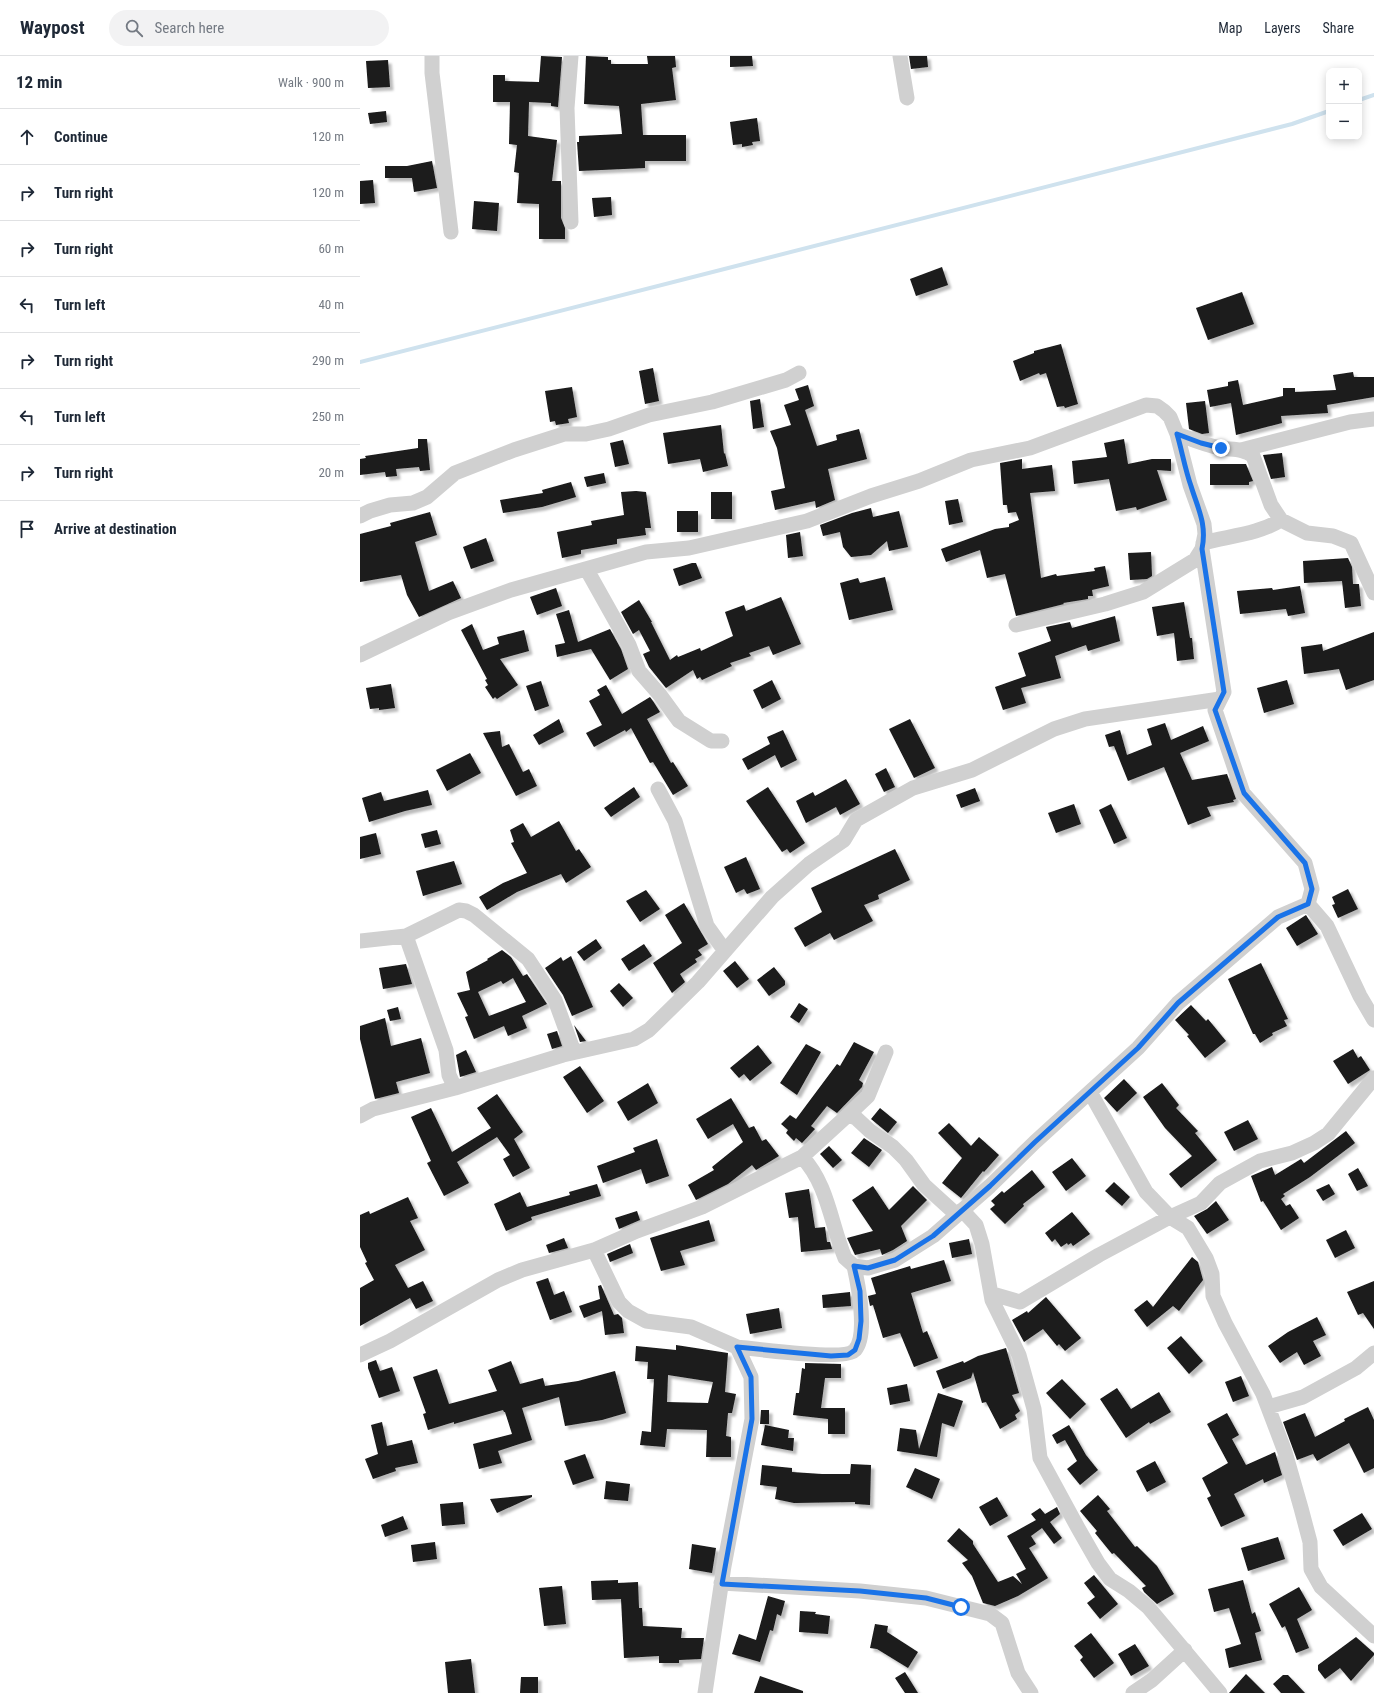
<!DOCTYPE html>
<html lang="en">
<head>
<meta charset="utf-8">
<style>
  :root { --surface:#fff; --page:#f2f2f3; --text:#1f2937; --muted:#747a83; --line:#e0e1e3 }
  body { margin:0; font-family:"Roboto Condensed",sans-serif; background:var(--page); color:var(--text) }
  .controls { position:absolute; right:12px; top:12px; display:grid; overflow:hidden; border-radius:8px; box-shadow:0 2px 10px #0003 }
  .controls button { width:36px; height:36px; display:grid; place-items:center; padding:0; border:0; border-bottom:1px solid var(--line); background:var(--surface); color:var(--text); font:20px sans-serif }
  .stop { position:absolute; width:12px; height:12px; margin:-9px; border:3px solid #1a73e8; border-radius:50%; background:#fff }
  .stop.end { background:#1a73e8; border-color:#fff; box-shadow:0 1px 4px #0008 }
  .list { margin:0; padding:0; list-style:none }
  h2 { display:flex; justify-content:space-between; align-items:center; height:52px; margin:0; padding:0 16px; font-size:17px }
  h2 small { font-size:13px; font-weight:400; color:var(--muted) }
  .list li { display:grid; grid-template-columns:26px 1fr auto; gap:12px; align-items:center; box-sizing:border-box; height:56px; padding:0 16px; border-top:1px solid var(--line) }
  .list b { display:block; font-size:15px; white-space:nowrap }
  .list em { font-size:13px; font-style:normal; color:var(--muted) }
  .icon { flex:none; width:22px; height:22px; fill:none; stroke:currentColor; stroke-width:2; stroke-linecap:round; stroke-linejoin:round }
  .map { position:relative; flex:none; width:1014px; height:1637px; overflow:hidden }
  header { display:flex; align-items:center; gap:24px; box-sizing:border-box; height:56px; padding:0 20px; background:var(--surface); border-bottom:1px solid var(--line) }
  header strong { font-size:19px }
  nav { display:flex; gap:22px; margin-inline-start:auto; font-size:14px }
  .search { width:280px; height:36px; background:var(--page); display:flex; align-items:center; gap:10px; box-sizing:border-box; padding:0 14px; border-radius:22px; color:var(--muted); font-size:15px }
  main { display:flex }
  aside { flex:1; background:var(--surface) }
  .map>svg:first-child { display:block }
</style>
</head>
<body>
<header>
<strong>Waypost</strong>
<div class="search"><svg class="icon" aria-label="search" viewBox="0 0 24 24"><circle cx="10" cy="10" r="6"/><path d="M15 15l6 6"/></svg>Search here</div>
<nav><a>Map</a><a>Layers</a><a>Share</a></nav>
</header>
<main>
<aside>
<h2>12 min<small>Walk · 900 m</small></h2>
<ul class="list">
<li><svg class="icon" aria-label="ahead" viewBox="0 0 24 24"><path d="M12 20V5M6 11l6-6 6 6"/></svg><div><b>Continue</b></div><em>120 m</em></li>
<li><svg class="icon" aria-label="right" viewBox="0 0 24 24"><path d="M7 20v-9h11M14 6l5 5-5 5"/></svg><div><b>Turn right</b></div><em>120 m</em></li>
<li><svg class="icon" aria-label="right" viewBox="0 0 24 24"><path d="M7 20v-9h11M14 6l5 5-5 5"/></svg><div><b>Turn right</b></div><em>60 m</em></li>
<li><svg class="icon" aria-label="left" viewBox="0 0 24 24"><path d="M17 20v-9H6M10 6l-5 5 5 5"/></svg><div><b>Turn left</b></div><em>40 m</em></li>
<li><svg class="icon" aria-label="right" viewBox="0 0 24 24"><path d="M7 20v-9h11M14 6l5 5-5 5"/></svg><div><b>Turn right</b></div><em>290 m</em></li>
<li><svg class="icon" aria-label="left" viewBox="0 0 24 24"><path d="M17 20v-9H6M10 6l-5 5 5 5"/></svg><div><b>Turn left</b></div><em>250 m</em></li>
<li><svg class="icon" aria-label="right" viewBox="0 0 24 24"><path d="M7 20v-9h11M14 6l5 5-5 5"/></svg><div><b>Turn right</b></div><em>20 m</em></li>
<li><svg class="icon" aria-label="arrive" viewBox="0 0 24 24"><path d="M6 21V4h12l-3 4 3 4H6"/></svg><div><b>Arrive at destination</b></div></li>
</ul>
</aside>
<div class="map">
<svg width="1014" height="1637" viewBox="0 0 1014 1637">
  <defs>
    <filter id="shadow"><feDropShadow dx="3.5" dy="3.5" stdDeviation="1" flood-color="#0004"/></filter>
  </defs>
  <rect width="100%" height="100%" fill="#fff"/>
  <g fill="none" stroke-linecap="round" stroke-linejoin="round">
    <path stroke="#cfe2ee" stroke-width="4" d="M999 44 1014 39
      M0 306 932 68 969 55"/>
  </g>
  <path fill="#1a1a1a" fill-rule="evenodd" filter="url(#shadow)" d="M181 0 202 1 198 51 191 50V47L169 46 168 80 197 84 192 125H201V162L205 172V183H179V148L157 147 159 117 154 116 157 89 149 88 150 46H133V19H145V25L179 26Z
    M226 0 248 1V4H251V8H288L287 0H315L316 11 312 12 316 44 281 48 283 79H326V105H285V112L219 115 217 86H219V80L262 78 259 50 224 48Z
    M370 0H392L393 10 370 11Z
    M549 0H567L568 11 551 13Z
    M28 4 30 31 8 32 6 5Z
    M26 55 27 66 10 68 8 57Z
    M397 62 400 85 392 86 393 89 382 91V88L373 89 370 66Z
    M72 105 77 132 54 136 52 122H25V110H47Z
    M13 124 15 147 0 148V125Z
    M251 141 252 159 234 161 232 142Z
    M114 145 139 147 137 175 112 173Z
    M582 211 588 229 556 240 550 223Z
    M882 236 894 268 848 284 836 252Z
    M701 288 718 348 705 352 704 350 697 351 686 317 680 319 679 317 660 325 653 305 674 297V295Z
    M293 312 299 345 285 348 279 315Z
    M993 316 994 321H1014V341L967 349 968 357 921 360 922 367 876 379 871 347 850 351 847 334 868 330V326L878 324 883 349 923 340V332H935V336L976 334 973 319Z
    M448 329 454 350 445 354 457 390 477 384 476 379 499 373 507 403 468 413 475 444 456 452 455 445 415 454 411 435 425 432 417 392 410 375 431 369 424 349 439 344 435 333Z
    M212 331 217 361 208 363 209 367 196 369 195 365 190 366 185 335Z
    M400 343 404 371 393 373 390 345Z
    M845 345 849 377 842 378 829 373 826 347Z
    M361 369 364 398 365 397 368 410 343 416 340 403 308 408 303 377Z
    M58 383H67L70 414 60 415 59 411 36 413 37 420 26 421 25 416 0 419V403L6 402 5 400 58 392Z
    M764 383 768 408 792 403H811V415L797 414 807 444 777 454 776 451 756 455 749 423 714 428 712 405 747 401 744 387Z
    M263 384 269 408 255 411 250 387Z
    M922 397 925 421 911 423 903 399Z
    M662 403V413L692 409 695 435 670 437 681 522 696 518 697 520 735 515 734 512 745 510 749 530 732 534 733 540H728V543L703 547 704 548 656 560 645 518 627 522 620 494 586 506 581 493 635 473 649 471V468L659 464 656 456 648 457 647 449H643L640 407Z
    M850 408H886L893 425 889 426V429H850Z
    M244 417 246 427 227 431 224 421Z
    M211 426 216 441 182 451 143 457 140 444 183 437 182 434Z
    M276 435 286 436 291 472H285L286 479 257 483V488L221 494V498L202 502 197 476 232 469 231 465 264 459 261 436Z
    M351 436H372V463H351Z
    M598 443 603 466 589 469 585 445Z
    M511 452 513 461 539 455 548 491 529 495 527 485 511 499 491 501 483 491 480 476 463 480 460 469 492 457Z
    M317 455H338V476H317Z
    M70 456 77 479 55 486 69 535 93 525 101 542 59 561 47 539 41 519 0 526V478L31 470 30 467Z
    M440 476 443 500 428 502 426 479Z
    M126 482 134 505 111 513 103 491Z
    M791 496 792 520 787 523 770 524 768 497Z
    M988 502 992 511 993 528H999L1001 550 985 552 982 525 944 527 943 505Z
    M332 507H336L342 522 319 530 313 513Z
    M525 521 533 554 489 564 480 527 498 522 500 527Z
    M940 530 945 557 928 560 926 553 880 558 877 535 912 532 913 534Z
    M196 532 202 550 177 559 170 541Z
    M421 541 441 588 413 599 409 590 389 597 391 600 370 607 372 610 342 624 340 621 337 623 333 614 306 632 289 611 283 598 290 595 279 574 273 578 261 556 279 544 292 566H291L310 604 317 599 318 601 340 592 341 595 373 580 365 556 384 549 386 555Z
    M824 546 830 582H832L834 603 817 605 814 577 797 580 792 551Z
    M209 554 218 586 250 573 261 593 268 613 250 624 231 593 197 601 195 589 205 587 196 558Z
    M755 560 760 585 728 595 726 589 695 600 701 622 661 632 666 647 643 654 635 631 666 620 658 597 691 585 686 571 710 566 712 572Z
    M112 568 123 594 139 588 137 581 164 574 169 595 140 603 158 629 137 643 135 641 133 643 125 631 128 629 125 624 127 623 101 574Z
    M1014 576V624L986 634 979 613 944 618 941 591 962 588 963 595Z
    M412 624 421 643 402 653 393 634Z
    M927 624 934 648 904 657 897 632Z
    M181 625 189 650 175 655 166 630Z
    M31 628 35 652 19 654V652L10 653 6 632Z
    M246 629 262 658 290 641 293 645 300 656 287 663 311 707 313 706 328 730 313 739 293 706 290 707 271 672 266 676 265 674 234 691 226 677 242 669 229 645 240 639 237 634Z
    M199 663 204 676 179 689 173 679Z
    M550 663 575 712 554 722 529 673Z
    M805 667 811 684 843 670 849 685 820 697 832 724 867 718 876 743 873 744 874 746 847 751 851 760 828 769 804 711 768 725 754 690 749 691 745 679 760 674 767 699 792 689 787 673Z
    M423 674 437 704 421 712 415 699 388 714 382 703 410 688 407 681Z
    M140 675 142 691 149 688 163 716 169 713 177 730 156 740 123 677Z
    M110 697 121 717 87 735 76 714Z
    M526 712 535 731 524 736 515 718Z
    M486 723 500 748 480 759 476 751 446 767 436 745 453 736 455 740Z
    M274 731 280 741 251 761 244 752Z
    M408 731 445 787 430 797 427 793 422 796 386 745Z
    M615 732 620 745 601 752 596 739Z
    M68 734 72 749 45 755 9 766 2 742 21 736 24 745Z
    M714 748 721 768 696 777 688 757Z
    M751 748 767 782 754 788 739 754Z
    M199 765 216 795 219 793 231 811 206 827 201 818 157 836 127 854 119 841 143 827 167 817 151 787 154 786 150 774 163 767 171 781Z
    M77 774 81 788 65 792 61 778Z
    M16 777 21 798 0 803V781Z
    M535 793 550 824 518 839 519 843 504 849 513 865 474 884 470 877 445 891 434 872 462 856 451 832Z
    M386 801 400 833 387 838 384 833 376 837 364 811Z
    M94 805 102 828 63 840 56 815Z
    M988 833 998 853 978 862 972 849 975 848 972 841Z
    M286 834 300 853 280 866 266 845Z
    M324 847 348 888 338 894 342 899 335 903 337 906 320 918 325 926 312 937 293 907 322 887 305 859Z
    M946 859 958 878 937 890 926 872Z
    M236 883 242 892 224 905 217 896Z
    M284 888 292 900 269 915 261 903Z
    M142 894 151 901 163 920 167 918 187 948 162 960 167 972 148 980 144 970 114 983 105 961 108 960 97 937 110 934 106 916 128 904 127 903ZM153 922 166 946 129 960 118 936 141 925 143 928Z
    M211 900 233 951 212 960 203 939 185 912 201 901 203 905Z
    M375 905 389 923 377 932 363 915Z
    M901 907 928 963 924 964 927 970 912 977 913 979 900 987 895 978H893L868 923Z
    M46 908 52 928 23 933 19 912Z
    M414 911 425 925V929L409 940 397 924Z
    M259 927 273 942 263 951 250 935Z
    M439 947 448 953 439 967 430 961Z
    M831 949 846 965 848 963 866 985 845 1002 827 980 829 979 815 964Z
    M38 951 41 963 30 965 27 954Z
    M25 962 31 990 61 982 70 1017 36 1026 39 1037 15 1043 0 983V970Z
    M214 969 226 985 220 986Z
    M197 975 202 990 192 993 187 978Z
    M494 986 514 996 499 1024 503 1027 502 1031 477 1057 467 1050 451 1070 455 1073 442 1087 436 1082 434 1085 426 1077 428 1074 421 1068 430 1059 436 1063 477 1008 480 1010Z
    M446 988 461 996 437 1039 420 1027Z
    M398 989 412 1007 390 1025 384 1018 379 1022 370 1012Z
    M993 993 998 1002 1001 1000 1010 1014 988 1028 973 1005Z
    M106 994 116 1016 100 1021 96 999Z
    M220 1010 244 1045 227 1057 203 1021Z
    M764 1023 777 1037 757 1056 744 1042Z
    M288 1027 298 1047 268 1065 257 1046Z
    M802 1027 819 1049 816 1052 838 1075 835 1077 857 1104 821 1132 809 1118 832 1100 805 1072 783 1041Z
    M137 1038 163 1076 154 1083 170 1112 153 1121 143 1103 150 1099 137 1081 97 1106 109 1127 84 1140 67 1107 71 1105 51 1061 71 1052 92 1096 131 1072 117 1052Z
    M371 1042 389 1072 394 1070 402 1085 406 1083 419 1100 396 1114 392 1109 368 1128 336 1144 328 1129 354 1114 352 1111 383 1086 373 1068 348 1083 336 1063Z
    M520 1052 537 1066 528 1077 511 1063Z
    M888 1064 898 1083 874 1095 864 1076Z
    M589 1067 611 1090 619 1081 639 1099 624 1116 623 1115 601 1142 582 1127 602 1102 578 1077Z
    M986 1075 995 1087 950 1121 923 1138 925 1140 921 1143 926 1150 930 1148 939 1162 921 1174 903 1145 901 1146 891 1120 912 1111 915 1119 941 1103 944 1107Z
    M504 1082 522 1094 509 1111 491 1097Z
    M297 1083 309 1120 286 1128 281 1113 243 1127 237 1110 275 1096 273 1092Z
    M469 1090 482 1104 473 1112 460 1098Z
    M712 1102 726 1120 706 1135 692 1116Z
    M998 1112 1008 1130 997 1135 988 1118Z
    M672 1114 685 1131 663 1148 664 1150 645 1168 630 1153 635 1149 631 1145 642 1135 644 1137Z
    M754 1126 770 1141 762 1150 745 1135Z
    M237 1128 241 1140 171 1161 172 1164 146 1175 134 1148 160 1136 167 1151 210 1139 209 1136Z
    M969 1128 975 1138 963 1145 956 1134Z
    M513 1130 529 1154 553 1130 567 1144 541 1170 547 1185 533 1194 522 1199 520 1193 495 1199 487 1182 513 1175 492 1144Z
    M449 1133 455 1172 465 1171 467 1186H470L472 1193 441 1196 438 1161 429 1162 425 1137Z
    M48 1141 58 1162 50 1165 65 1194 35 1209 48 1232 63 1225 73 1245 56 1253 50 1242 0 1270V1232L14 1224 5 1207 7 1206 0 1191V1159L9 1155 10 1158Z
    M856 1145 869 1164 847 1178 834 1160 847 1153Z
    M277 1155 280 1164 259 1173 255 1162Z
    M712 1156 730 1178 713 1190 711 1187 708 1189 707 1187 701 1191 695 1183 692 1186 685 1177Z
    M349 1164 355 1185 320 1195 325 1209 301 1215 290 1182Z
    M986 1174 995 1192 975 1202 966 1184Z
    M204 1182 208 1192 189 1197 186 1189Z
    M609 1183 612 1198 592 1202 589 1187Z
    M270 1188 273 1197 250 1206 247 1198Z
    M832 1201 838 1206 843 1224 819 1255 813 1250 787 1271 774 1254 787 1244 793 1251Z
    M584 1204 591 1225 551 1237 563 1277 567 1275 578 1302 554 1311 540 1277 523 1282 513 1249 510 1250 508 1240 516 1238 511 1222 550 1210 551 1213Z
    M188 1222 194 1239 204 1235 212 1256 190 1264 176 1226Z
    M1014 1225V1273L1003 1257 998 1259 987 1236Z
    M241 1229 254 1259 258 1258 262 1262 264 1277 245 1279 242 1255 224 1262 219 1250 240 1243 238 1230Z
    M490 1236 491 1250 463 1252 462 1239Z
    M686 1241 721 1282 705 1295 699 1288 697 1290 683 1273 664 1286 652 1264 667 1255 668 1257Z
    M419 1252 422 1272 390 1278 386 1258Z
    M957 1261 966 1279 953 1285 961 1300 944 1309 937 1296 920 1307 908 1290 928 1276Z
    M821 1280 843 1305 829 1318 807 1292Z
    M316 1289 368 1297 365 1336 376 1338 372 1357H368L366 1380 371 1381V1401H346L347 1374 307 1373 305 1391 280 1389 282 1375 291 1376 294 1323H287L288 1306 275 1305 276 1290 316 1294ZM308 1319 353 1326 348 1347 307 1346Z
    M646 1292 659 1337 652 1339 660 1355 655 1359 657 1363 640 1373 626 1346 622 1347 613 1316 611 1322 583 1333 576 1315 603 1305 604 1307 618 1300Z
    M16 1304 20 1315 32 1311 40 1335 19 1342 8 1312V1307Z
    M151 1305 160 1328 183 1322 185 1330 218 1325 255 1315 266 1357 242 1364 205 1370 199 1341 162 1352 172 1384 138 1395 142 1407 119 1413 113 1388 152 1378 145 1356H144L143 1354 94 1368V1366L68 1374 63 1358 66 1357 53 1321 77 1313 89 1348 137 1335 128 1314Z
    M445 1307 481 1308V1322H465L461 1352H485V1378H468V1363L433 1359 436 1337H439L442 1312 445 1313Z
    M881 1320 889 1340 873 1346 865 1326Z
    M702 1323 726 1348 710 1363 686 1337Z
    M547 1328 550 1345 530 1349 527 1332Z
    M757 1332 771 1353 799 1336 811 1356 790 1368 789 1366 766 1382 740 1343Z
    M578 1337 603 1345 594 1371 582 1367 577 1401 537 1395 540 1372 556 1374 559 1393Z
    M1008 1351 1014 1364V1412L1004 1417 989 1387 957 1405 953 1398 937 1404 923 1366 945 1357 955 1381 985 1365 984 1363Z
    M401 1354H409V1368H400Z
    M867 1357 879 1379 872 1383 886 1409 915 1396 922 1419 904 1427 903 1423 874 1438 885 1460 861 1471 847 1442 851 1440 842 1422 868 1407 847 1368Z
    M22 1366 27 1390 52 1384 58 1407 35 1412 36 1415 13 1423 5 1403 18 1398 11 1369Z
    M405 1369 429 1374 428 1382H434L433 1395 401 1389Z
    M709 1369 726 1399 738 1414 720 1429 707 1413 717 1405 705 1384 697 1388 692 1379Z
    M225 1398 234 1422 213 1429 204 1405Z
    M795 1405 806 1426 787 1436 776 1415Z
    M491 1408 511 1409 510 1449 495 1448V1446L434 1447 415 1443 417 1431 400 1429 402 1409 432 1412V1416L462 1418H490Z
    M555 1412 580 1423 572 1443 546 1431Z
    M246 1425 270 1428 268 1445 244 1443Z
    M172 1439V1441L137 1457 130 1443Z
    M738 1439 750 1453 747 1455 775 1491 777 1490 797 1510 814 1538 797 1548 784 1536 782 1532 786 1530 754 1497 752 1498 735 1477 737 1475 720 1455Z
    M637 1441 648 1460 630 1470 619 1451Z
    M103 1446 105 1468 82 1470 80 1448Z
    M697 1451 700 1458 690 1466 702 1482 694 1488 682 1472 671 1480 676 1488 669 1492 688 1522 658 1540 635 1550 623 1547 612 1520 602 1507 608 1504 587 1485 599 1472 613 1485V1488L638 1526 653 1520 662 1528 656 1518 666 1513 647 1480 676 1464 671 1458 680 1452 685 1458Z
    M1002 1457 1012 1473 983 1490 973 1474Z
    M43 1460 48 1473 25 1481 21 1469Z
    M918 1481 925 1503 888 1515 881 1492Z
    M75 1486 77 1503 53 1506 51 1489Z
    M332 1488 356 1492 352 1517 329 1513Z
    M734 1519 758 1548 740 1563 727 1547 735 1541 724 1527Z
    M258 1524V1527L278 1526 279 1552H282L283 1570 322 1572 321 1582H344L341 1603 319 1604V1607H299V1600L264 1602 261 1543 232 1544 231 1525Z
    M883 1524 892 1558 895 1556 901 1575 895 1577 902 1604 869 1612 865 1593 881 1588 869 1552 854 1556 848 1533Z
    M202 1530 206 1568 184 1570 179 1532Z
    M939 1531 952 1554 937 1563 949 1592 936 1597 925 1570 922 1572 909 1548Z
    M408 1540 425 1545 421 1560 417 1558 413 1575 410 1574 400 1606 372 1598 379 1578 396 1584Z
    M440 1555 456 1556 455 1558 470 1560 468 1578 439 1576Z
    M515 1568 528 1570 527 1576 558 1596 548 1612 517 1593 510 1592Z
    M731 1577 754 1607 734 1622 720 1604 723 1601 714 1590Z
    M996 1581 1014 1597V1599L991 1625 980 1612 965 1623 958 1614V1609Z
    M775 1588 789 1610 771 1620 758 1598Z
    M111 1603 115 1637H88L85 1606Z
    M545 1616 558 1637H545L535 1622Z
    M886 1618 905 1637H869Z
    M923 1619H928L945 1637H921L913 1628Z
    M400 1620 443 1635V1637H394Z
    M161 1621H178V1637H160Z"/>
  <g fill="none" stroke-linecap="round" stroke-linejoin="round">
    <path stroke="#d0d0d0" stroke-width="15" d="M72 0V17L91 176
      M211 0 207 52 211 166
      M540 0 547 42
      M817 378C831 383 845 389 860 392 872 394 883 392 893 400L911 449 921 464 947 477 973 480 991 487 1014 537
      M881 394 990 366 1014 363
      M0 460 10 455 30 449 53 447 67 441 95 417 154 394 204 378H226L249 373 289 359 352 346 426 324 439 317
      M843 487C869 480 899 478 921 464
      M227 514 269 589 279 615 300 639 319 665 351 685H362
      M656 569 745 548 783 536 835 504 842 493
      M0 599 88 557 151 534 286 496 329 492 447 465 511 440 559 425 611 404 670 392 786 349 797 350 804 355 810 361 817 378 830 429 844 468 845 478 842 493 864 636 855 654 883 737 945 807 952 833 948 848 918 861 818 947 778 992 675 1086 630 1130 573 1180 535 1204 508 1212 494 1210 485 1202C471 1169 468 1128 442 1101
      M298 733 315 765 347 870 365 895
      M948 848 967 870 1000 940 1014 964
      M46 880 86 994 89 1019 95 1032
      M0 885 46 880 99 854 106 855 114 859 168 903 195 944 214 996
      M730 1036 786 1136 810 1161 841 1147 860 1127 900 1105 932 1097 954 1087 968 1078 1014 1022
      M488 1059 508 1040 526 996
      M0 1060 13 1053 95 1032 203 999 274 983 289 974 338 926 412 841 449 808 484 784 496 764 553 732 612 714 694 673 725 663 860 643
      M602 1154 616 1169 622 1188 632 1244 659 1299 674 1353 680 1402 718 1472 738 1507 750 1523 769 1535 788 1551 860 1637
      M234 1194 259 1246 268 1255 286 1265 331 1271 377 1291 391 1321 392 1363 364 1510 345 1637
      M632 1244 636 1239 660 1246 739 1199 810 1161 828 1172 846 1202 852 1218 853 1240 865 1267 903 1338 925 1396 941 1452 950 1486 951 1513 961 1531 1014 1580
      M377 1291C396 1293 485 1305 495 1294 508 1279 498 1228 494 1210
      M0 1299 30 1285 138 1224 162 1214 234 1194 277 1175 342 1151 442 1101 488 1059 496 1062 510 1075 533 1091 546 1104 564 1129 597 1159
      M908 1351 943 1341 996 1312 1014 1297
      M361 1527 500 1535 566 1542 630 1558 642 1567 658 1617 671 1637
      M773 1637 792 1624 825 1594"/>
  </g>
  <g fill="none" stroke-linecap="round" stroke-linejoin="round">
    <path stroke="#1a73e8" stroke-width="5" d="M601 1551 566 1542 500 1535 362 1528 392 1363 391 1321 377 1291 471 1300 488 1299 495 1294 499 1283 501 1265 500 1235 494 1210 508 1212 535 1204 573 1180 630 1130 675 1086 778 992 818 947 918 861 948 848 952 833 945 807 884 737 855 654 864 636 842 493C847 468 838 453 831 430 825 413 822 395 817 378L841 387 861 392"/>
  </g>
</svg>
<div class="controls">
<button>+</button>
<button>−</button>
</div>
<div class="stop" style="left:601px;top:1551px"></div>
<div class="stop end" style="left:861px;top:392px"></div>
</div>
</main>
</body>
</html>
